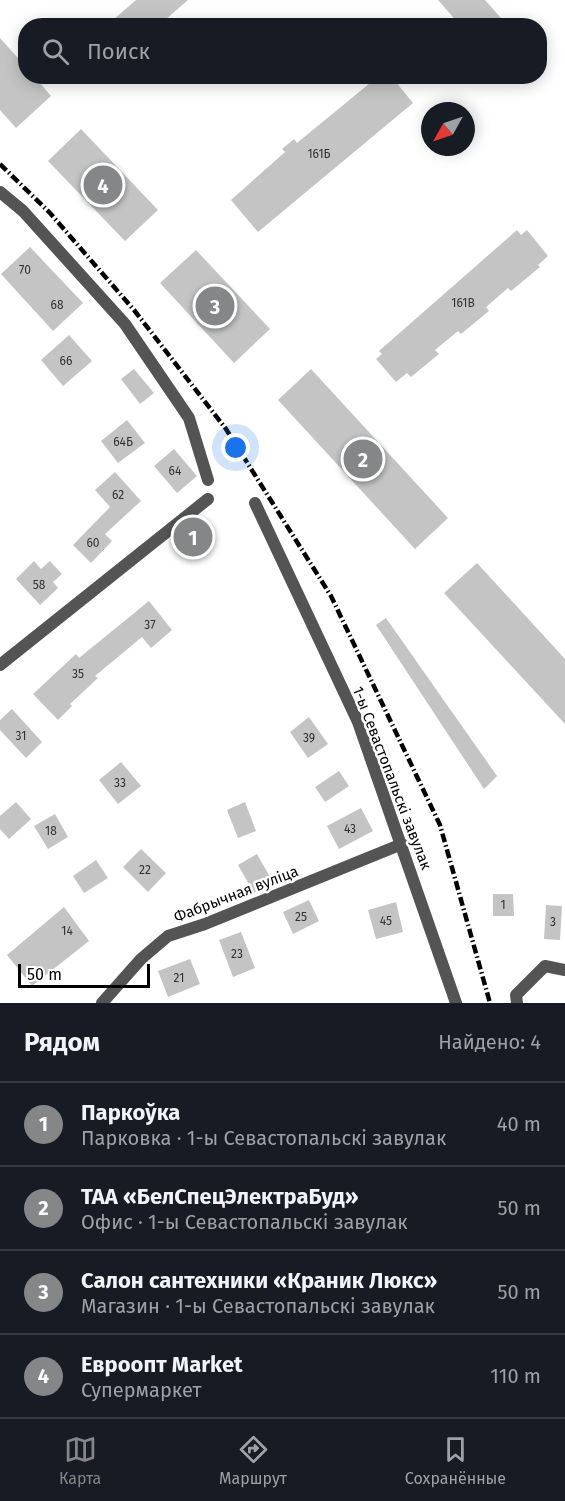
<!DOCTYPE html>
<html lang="ru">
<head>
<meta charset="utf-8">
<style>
  :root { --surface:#171b24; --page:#20242c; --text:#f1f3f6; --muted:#9ea1a6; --line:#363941; --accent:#858687 }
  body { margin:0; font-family:"Fira Sans",sans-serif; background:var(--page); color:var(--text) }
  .compass { position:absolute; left:421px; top:102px; width:54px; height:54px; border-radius:50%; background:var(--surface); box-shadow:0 3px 15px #0003; rotate:230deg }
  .scale { position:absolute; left:18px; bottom:15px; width:132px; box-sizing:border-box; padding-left:6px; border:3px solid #000; border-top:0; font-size:16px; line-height:21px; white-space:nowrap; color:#000; -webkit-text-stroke:4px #fff; paint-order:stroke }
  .you { position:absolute; left:236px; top:448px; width:21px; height:21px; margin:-15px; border:4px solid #fff; border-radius:50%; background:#1a73e8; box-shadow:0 0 0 9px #1a73e833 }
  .badge { display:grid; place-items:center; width:39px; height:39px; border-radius:50%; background:var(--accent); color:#fff; font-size:20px; font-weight:700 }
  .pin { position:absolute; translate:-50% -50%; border:3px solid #fff; box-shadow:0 2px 6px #0006 }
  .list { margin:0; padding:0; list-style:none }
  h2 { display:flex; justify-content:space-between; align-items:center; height:78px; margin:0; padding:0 24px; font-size:26px }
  h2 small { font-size:20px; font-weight:400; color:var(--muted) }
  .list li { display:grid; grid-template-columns:39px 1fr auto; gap:18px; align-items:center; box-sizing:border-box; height:84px; padding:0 24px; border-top:2px solid var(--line) }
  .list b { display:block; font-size:22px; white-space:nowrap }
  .list p { margin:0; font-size:20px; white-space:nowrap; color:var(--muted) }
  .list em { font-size:20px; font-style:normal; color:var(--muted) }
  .icon { flex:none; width:33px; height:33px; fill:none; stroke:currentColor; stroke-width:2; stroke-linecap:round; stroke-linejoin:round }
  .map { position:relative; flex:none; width:565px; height:1003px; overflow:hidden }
  .search { position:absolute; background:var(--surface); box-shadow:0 3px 15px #0003; left:18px; right:18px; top:18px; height:66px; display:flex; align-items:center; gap:15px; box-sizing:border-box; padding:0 21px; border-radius:24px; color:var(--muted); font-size:22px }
  .sheet { height:414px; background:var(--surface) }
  nav { display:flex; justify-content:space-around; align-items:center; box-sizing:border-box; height:84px; border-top:2px solid var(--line); background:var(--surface); font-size:16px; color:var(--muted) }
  nav a { display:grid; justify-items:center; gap:3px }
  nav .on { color:var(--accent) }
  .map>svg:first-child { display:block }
</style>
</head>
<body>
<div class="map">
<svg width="565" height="1003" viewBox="0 0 565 1003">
  <rect width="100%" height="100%" fill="#fff"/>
  <path fill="#c4c4c4" d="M136 0H188L158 26H106Z
    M438 0H485L508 26H461Z
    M0 38 26 67V76H34L51 96 16 128 0 110Z
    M364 76H391L413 103 258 232 231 200 285 152 282 149 294 139 297 143 370 83Z
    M81 129 158 210 125 241 48 161Z
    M517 230 521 235 527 230 548 256 538 265 540 267 511 291 508 288 486 307 489 311 461 334 458 331 435 350 439 354 411 377 407 373 396 382 376 359 382 354 379 351Z
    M30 247 83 303 53 331 1 274Z
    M196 250 270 329 234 363 160 283Z
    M69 335 92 361 63 386 41 360Z
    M134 369 154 393 140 404 121 379Z
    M311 369 448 518 415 549 278 400Z
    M127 420 145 443 118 463 101 441Z
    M174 449 197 476 177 493 154 466Z
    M115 472 141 501 105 534 112 541 91 563 73 545 110 507 95 490Z
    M34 561 41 569 50 561 62 574 53 582 58 588 40 605 16 579Z
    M477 563 565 659V724L444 593Z
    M149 601 172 630 151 648 142 637 95 676 98 678 70 704 72 706 58 720 33 694 76 654 79 658Z
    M386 618 497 776 484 789 376 625Z
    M12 709 42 742 26 758 0 730V720Z
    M309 717 328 744 308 758 290 732Z
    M121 762 141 786 118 804 99 780Z
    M339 771 349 786 325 802 315 787Z
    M16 802 31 819 9 839 0 829V816Z
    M245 802 256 831 238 838 227 810Z
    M361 808 373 831 339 849 327 826Z
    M55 814 68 837 48 849 34 826Z
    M141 849 166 873 148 892 123 867Z
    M257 854 273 882 254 893 238 865Z
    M96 860 108 878 84 893 73 876Z
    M493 894H513L514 916H493Z
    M309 900 319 921 293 934 283 912Z
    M396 902 403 932 376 939 368 910Z
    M546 905 562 906 560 940 544 939Z
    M64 907 89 941 32 986 7 955Z
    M241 932 255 968 233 977 219 940Z
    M190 959 200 984 168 997 158 971Z"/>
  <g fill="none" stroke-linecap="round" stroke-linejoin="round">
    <path stroke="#545454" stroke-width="12" d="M0 192 23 211 125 324 189 418 208 480
      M255 503 358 722 456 1003
      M0 665 208 499
      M102 1003 141 959 168 936 205 924 402 844
      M517 1003 516 995 545 966 565 970"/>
    <path stroke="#000" stroke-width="4.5" stroke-dasharray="9 3 1.5 3" stroke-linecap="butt" d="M0 164 50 213 134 310 226 429 331 596 440 825 490 1003"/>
  </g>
  <g text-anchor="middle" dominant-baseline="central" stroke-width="5" stroke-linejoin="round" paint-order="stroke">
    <g font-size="12" fill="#313131">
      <text x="319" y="154">161Б</text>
      <text x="25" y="270">70</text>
      <text x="463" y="303">161В</text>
      <text x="57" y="305">68</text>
      <text x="66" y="361">66</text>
      <text x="123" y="442">64Б</text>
      <text x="175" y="471">64</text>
      <text x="118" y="495">62</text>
      <text x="93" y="543">60</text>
      <text x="39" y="585">58</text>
      <text x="150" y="625">37</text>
      <text x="78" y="674">35</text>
      <text x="21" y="736">31</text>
      <text x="309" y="738">39</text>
      <text x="120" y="783">33</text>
      <text x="350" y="829">43</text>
      <text x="51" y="831">18</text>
      <text x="145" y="870">22</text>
      <text x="503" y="905">1</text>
      <text x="301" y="917">25</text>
      <text x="386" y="921">45</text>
      <text x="553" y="922">3</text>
      <text x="67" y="931">14</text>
      <text x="237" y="954">23</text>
      <text x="179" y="978">21</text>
    </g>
    <g font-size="15" fill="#000" stroke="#fff">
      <text transform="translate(392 778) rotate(69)">1-ы Севастопальскі завулак</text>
      <text transform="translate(236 894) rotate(-21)">Фабрычная вуліца</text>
    </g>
  </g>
</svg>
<svg class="compass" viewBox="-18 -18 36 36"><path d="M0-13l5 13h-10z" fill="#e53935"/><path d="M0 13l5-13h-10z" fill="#9ea1a6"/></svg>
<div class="scale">50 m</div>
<div class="you"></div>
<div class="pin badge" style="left:193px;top:537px">1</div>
<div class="pin badge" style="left:363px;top:459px">2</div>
<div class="pin badge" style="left:215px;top:306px">3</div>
<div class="pin badge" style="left:103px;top:185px">4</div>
<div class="search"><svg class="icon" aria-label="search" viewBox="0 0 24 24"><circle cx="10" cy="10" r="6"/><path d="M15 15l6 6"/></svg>Поиск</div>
</div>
<section class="sheet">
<h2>Рядом<small>Найдено: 4</small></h2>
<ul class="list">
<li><span class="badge">1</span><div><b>Паркоўка</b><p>Парковка · 1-ы Севастопальскі завулак</p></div><em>40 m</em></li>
<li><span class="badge">2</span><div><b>ТАА «БелСпецЭлектраБуд»</b><p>Офис · 1-ы Севастопальскі завулак</p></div><em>50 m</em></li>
<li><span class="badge">3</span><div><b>Салон сантехники «Краник Люкс»</b><p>Магазин · 1-ы Севастопальскі завулак</p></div><em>50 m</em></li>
<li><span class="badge">4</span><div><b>Евроопт Market</b><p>Супермаркет</p></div><em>110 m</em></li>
</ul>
</section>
<nav>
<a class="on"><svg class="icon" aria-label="map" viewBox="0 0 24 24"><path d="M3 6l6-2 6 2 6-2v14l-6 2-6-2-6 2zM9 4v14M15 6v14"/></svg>Карта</a>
<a><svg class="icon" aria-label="directions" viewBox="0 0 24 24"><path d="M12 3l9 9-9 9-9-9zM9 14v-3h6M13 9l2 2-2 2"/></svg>Маршрут</a>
<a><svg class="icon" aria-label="saved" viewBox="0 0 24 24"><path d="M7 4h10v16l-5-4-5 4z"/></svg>Сохранённые</a>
</nav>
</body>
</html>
